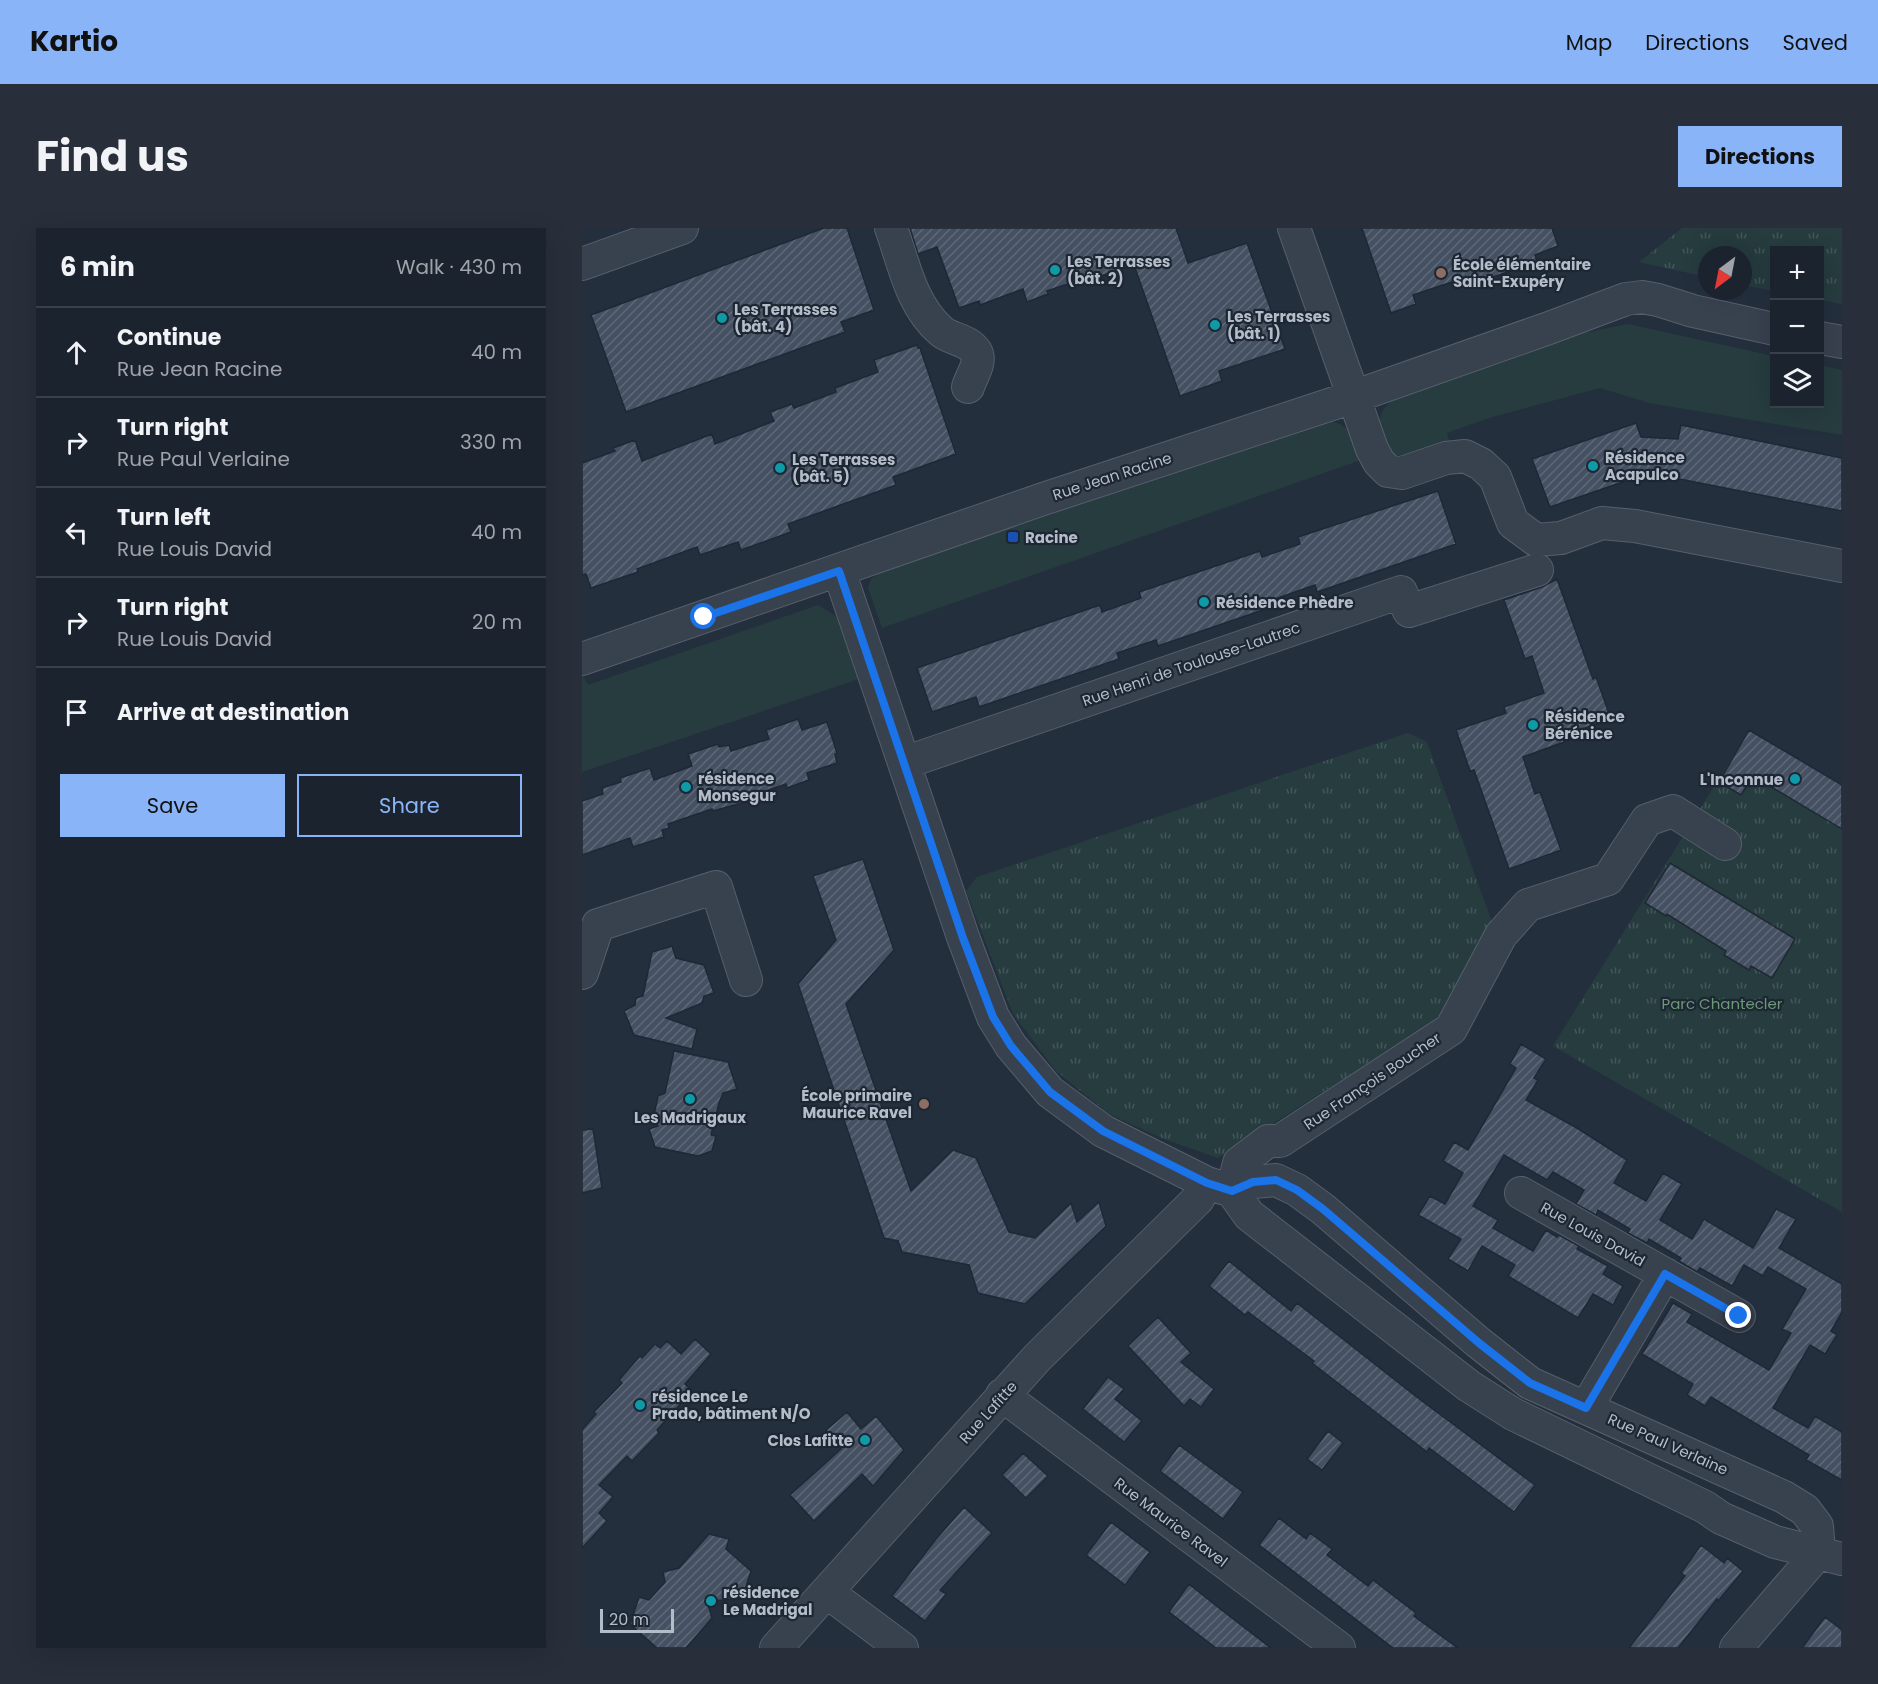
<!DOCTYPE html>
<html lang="en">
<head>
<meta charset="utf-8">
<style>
  :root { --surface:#1b232e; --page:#282f3a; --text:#f1f3f6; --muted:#a0a4aa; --line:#39404a; --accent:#8ab4f8 }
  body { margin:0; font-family:Poppins,sans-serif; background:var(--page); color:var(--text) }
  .controls { position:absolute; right:18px; top:18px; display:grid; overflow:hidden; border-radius:0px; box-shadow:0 6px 24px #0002 }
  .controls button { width:54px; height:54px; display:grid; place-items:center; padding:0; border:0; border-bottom:2px solid var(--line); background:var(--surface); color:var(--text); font:30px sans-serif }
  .compass { position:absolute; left:1116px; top:18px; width:54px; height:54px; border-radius:50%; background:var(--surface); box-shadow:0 6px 24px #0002; rotate:212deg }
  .scale { position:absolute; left:18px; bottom:15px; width:74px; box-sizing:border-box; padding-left:6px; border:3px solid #b4bcc9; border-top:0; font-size:16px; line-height:21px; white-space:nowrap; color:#b4bcc9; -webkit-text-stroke:4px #1d2633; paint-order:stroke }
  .stop { position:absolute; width:18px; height:18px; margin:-14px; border:4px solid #1a73e8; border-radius:50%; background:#fff }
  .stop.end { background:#1a73e8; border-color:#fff; box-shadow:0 2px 6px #0008 }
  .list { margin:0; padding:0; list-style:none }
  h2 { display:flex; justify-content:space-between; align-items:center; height:78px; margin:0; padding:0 24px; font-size:26px }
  h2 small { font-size:20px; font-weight:400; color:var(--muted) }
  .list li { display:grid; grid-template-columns:39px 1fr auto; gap:18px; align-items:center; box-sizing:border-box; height:90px; padding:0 24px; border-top:2px solid var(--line) }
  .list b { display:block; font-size:22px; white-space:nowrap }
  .list p { margin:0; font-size:20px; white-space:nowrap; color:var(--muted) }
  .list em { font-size:20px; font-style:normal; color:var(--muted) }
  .actions { display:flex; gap:12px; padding:18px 24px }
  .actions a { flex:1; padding:14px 0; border:2px solid var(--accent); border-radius:0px; text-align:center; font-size:21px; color:var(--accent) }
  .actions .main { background:var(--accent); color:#111 }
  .icon { flex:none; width:33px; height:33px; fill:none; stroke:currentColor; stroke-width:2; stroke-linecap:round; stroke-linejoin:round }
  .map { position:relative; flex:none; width:1260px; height:1420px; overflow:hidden; border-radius:0px }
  header { display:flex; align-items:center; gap:36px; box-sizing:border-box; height:84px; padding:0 30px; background:var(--accent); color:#111 }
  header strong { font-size:28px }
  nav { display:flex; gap:33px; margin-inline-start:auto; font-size:21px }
  .intro { display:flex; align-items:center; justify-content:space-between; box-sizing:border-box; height:144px; padding:0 36px }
  h1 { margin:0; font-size:42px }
  .button { padding:15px 27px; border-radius:0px; background:var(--accent); color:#111; font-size:21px; font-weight:700 }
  main { display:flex; gap:36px; padding:0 36px }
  aside { flex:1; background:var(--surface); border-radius:0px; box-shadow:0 6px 24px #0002 }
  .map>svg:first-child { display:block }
</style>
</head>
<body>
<header>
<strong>Kartio</strong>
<nav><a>Map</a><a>Directions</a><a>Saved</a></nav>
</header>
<div class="intro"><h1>Find us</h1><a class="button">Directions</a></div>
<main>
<aside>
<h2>6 min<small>Walk · 430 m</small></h2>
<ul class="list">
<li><svg class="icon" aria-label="ahead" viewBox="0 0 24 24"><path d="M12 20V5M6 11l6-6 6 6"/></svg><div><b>Continue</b><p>Rue Jean Racine</p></div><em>40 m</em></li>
<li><svg class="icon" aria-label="right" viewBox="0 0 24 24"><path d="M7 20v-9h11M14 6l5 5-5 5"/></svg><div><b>Turn right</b><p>Rue Paul Verlaine</p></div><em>330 m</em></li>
<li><svg class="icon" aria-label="left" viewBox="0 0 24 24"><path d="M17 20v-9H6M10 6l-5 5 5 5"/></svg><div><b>Turn left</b><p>Rue Louis David</p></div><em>40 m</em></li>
<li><svg class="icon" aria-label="right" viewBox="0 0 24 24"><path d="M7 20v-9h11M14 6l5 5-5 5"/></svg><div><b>Turn right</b><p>Rue Louis David</p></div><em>20 m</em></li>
<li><svg class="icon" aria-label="arrive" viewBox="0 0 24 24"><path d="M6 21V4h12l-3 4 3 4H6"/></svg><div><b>Arrive at destination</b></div></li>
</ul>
<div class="actions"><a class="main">Save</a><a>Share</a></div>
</aside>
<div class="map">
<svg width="1260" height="1420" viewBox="0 0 1260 1420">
  <defs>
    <pattern id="park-tufts" width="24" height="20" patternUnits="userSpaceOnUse" patternTransform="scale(1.5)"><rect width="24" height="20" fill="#263c3f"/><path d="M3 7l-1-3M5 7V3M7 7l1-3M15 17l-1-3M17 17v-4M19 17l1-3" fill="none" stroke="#435659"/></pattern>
    <pattern id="building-hatch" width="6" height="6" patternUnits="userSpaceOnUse" patternTransform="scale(1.5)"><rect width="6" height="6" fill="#455162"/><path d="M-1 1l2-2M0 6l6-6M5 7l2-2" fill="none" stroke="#5d6877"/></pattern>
  </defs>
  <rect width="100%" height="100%" fill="#242f3e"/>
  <path fill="#263c3f" d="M1046 96 1192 128V176H1238V137L1260 142V207L1067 175 1018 160 907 190 865 205 868 218 822 234 805 225C798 201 789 185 815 170L1004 99 1007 104Z
    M745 193C770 195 772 212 779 232L300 400 286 360 289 351 298 345 388 312Z
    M236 377 254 388 277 451 0 544V445L6 457Z"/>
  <path fill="url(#park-tufts)" d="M1100 0H1260V76L1238 72V22H1192V63L1161 57V27H1125V49L1057 34Z
    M1167 502 1260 557V984L971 818Z
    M826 505 845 514 911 697 857 791 636 930 582 911 527 886 474 843 431 786 384 663 395 649Z"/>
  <path fill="url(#building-hatch)" stroke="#1f2835" stroke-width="1.5" d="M242 0H265L292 82 259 94 263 104 44 184 9 87Z
    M328 0H594L606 35 665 15 703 121 637 143 640 153 598 168 552 37 510 51 509 48 465 63 466 66 445 74 441 61 398 77 397 73 377 80 355 19 336 26Z
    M780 0H970L976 18 953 27 955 34 882 59 879 51 831 67 834 76 809 85Z
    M335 117 336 120H338L374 226 311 249 314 257 206 296 209 304 159 322 156 314 118 327 115 319 55 341 56 344 9 360 4 346 0 347V235L33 223 31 220 53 212 60 233 130 206 133 216 192 193 188 184 210 176 212 180 254 164 253 160 296 144 292 132Z
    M1054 195 1059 209 1096 211 1099 197 1260 230V283L1067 245 968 279 950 231Z
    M856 263 874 316 735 364 733 357 693 371 695 377 576 418 574 412 535 425 537 431 397 479 394 469 350 484 335 440 518 377 520 384 559 370 557 364 678 323 680 329 718 316 716 309Z
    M975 351 1011 451 1014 449 1029 491 980 508 982 514 941 529 953 566 958 564 979 622 927 641 892 542 888 543 874 502 924 485 922 479 962 465 950 428 943 431 922 372 960 359Z
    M216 491 220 502 245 494 255 525 253 526 255 535 225 545 227 552 205 560 204 556 166 569 167 573 131 583 130 581 86 596 87 600 80 602 82 609 51 619 48 610 0 627V573L21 566 20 560 39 554 38 550 68 540 72 552 110 538 106 526 136 516 137 519 147 517 149 523 187 511 184 502Z
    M1167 502 1260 557V601L1171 548 1159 567 1137 554Z
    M281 631 312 722 264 776 329 963 371 922 394 930 427 1004 453 1010 489 975 495 994 517 974 524 998 443 1076 396 1065 387 1037 320 1024 316 1013 302 1010 216 756 254 712 231 648Z
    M1088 635 1213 711 1190 750 1169 738 1167 742 1142 727 1144 723 1085 686 1084 688 1063 675Z
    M90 718 94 730 122 737 132 765 122 768 120 775 84 790 115 801 110 821 52 807 42 783 53 777 54 770 61 768 70 724Z
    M939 816 964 831 952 850 956 852 944 872 995 900 1045 932 1032 955 1064 973 1081 945 1100 956 1078 992 1110 1011 1122 991 1171 1020 1194 981 1214 991 1197 1020 1260 1056V1084L1249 1103 1255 1107 1243 1126 1228 1117 1191 1180 1226 1200 1233 1188 1260 1204V1252L1224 1232 1227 1227 1129 1169 1123 1178 1105 1167 1111 1156 1060 1126 1091 1075 1110 1086 1105 1094 1187 1142 1209 1105 1200 1101 1224 1061 1186 1039 1181 1048 1162 1037 1150 1058 1118 1040 1115 1044 1097 1033 1099 1030 1067 1011 1065 1015 1046 1005 1048 1001 1016 982 1014 987 994 976 1002 962 971 944 965 952 922 927 891 978 916 992 911 1000 951 1023 964 1002 975 1009 977 1007 997 1018 995 1021 1026 1038 1021 1046 1041 1058 1031 1077 1011 1066 996 1090 926 1048 933 1037 900 1018 886 1043 866 1031 879 1011 836 987 848 968 863 976 881 945 861 933 872 914 886 922 934 840 928 836Z
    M92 823 146 834 155 861 141 865 137 875 129 907 134 908 130 923 116 928 73 919 67 901 76 898 71 892 76 868 83 865Z
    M11 901 20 960 0 965V902Z
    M647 1033 709 1083 715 1075 836 1170 953 1257 932 1284 847 1220 845 1224 730 1135 732 1133 666 1084 663 1087 627 1058Z
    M576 1089 609 1125 599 1134 632 1161 619 1179 608 1171 602 1178 546 1118Z
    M113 1111 129 1126 103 1156 108 1161 102 1168 104 1170 75 1202 77 1205 50 1233 45 1228 17 1257 31 1269 17 1285 25 1293 0 1320V1202L14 1186 12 1184 40 1155 37 1152 58 1128 60 1130 73 1116 78 1120 85 1113 99 1126Z
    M526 1149 542 1161 533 1171 560 1193 542 1214 501 1181Z
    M265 1184 279 1201 294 1188 322 1222 291 1258 280 1246 232 1293 208 1267 259 1221 244 1202Z
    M746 1203 761 1215 740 1242 725 1231Z
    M597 1217 661 1264 641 1291 578 1243Z
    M441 1225 466 1248 444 1270 420 1247Z
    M382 1279 410 1305 358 1362 364 1366 343 1393 310 1368 354 1311Z
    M697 1290 724 1311 728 1305 750 1321 745 1327 786 1358 791 1352 834 1385 832 1388 876 1420H811L677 1317Z
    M529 1294 568 1324 543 1357 504 1327Z
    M127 1306 147 1311 144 1321 169 1343 160 1371 125 1373 130 1390 104 1420H75L48 1396 57 1369 67 1372 83 1354 81 1344 97 1340Z
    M1119 1317 1142 1335 1145 1330 1161 1343 1136 1373 1135 1371 1096 1420H1047L1103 1348 1099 1345Z
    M607 1356 637 1380 689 1420H634L587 1384Z
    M1243 1389 1260 1402V1420H1220Z"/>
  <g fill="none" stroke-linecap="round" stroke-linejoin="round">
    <g stroke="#565f6c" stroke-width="34">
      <path id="minor" d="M309 0C322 36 329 77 359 103 369 112 386 111 394 124 400 134 389 149 386 159
        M712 0 790 221 797 234 806 243 820 245 864 230 883 228 899 236 913 249 931 295 954 312 979 310 1020 295 1053 298 1260 338
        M0 36 100 0
        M1238 110 1260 114
        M257 343 381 709 411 789 429 818 468 864 521 903 625 955 650 963 671 954 694 952 715 962 741 981 897 1115 948 1155 1202 1269 1223 1282 1235 1298 1237 1324
        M0 431 461 271 771 169 967 100 1044 71 1060 69 1076 72 1111 83 1192 101
        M322 535 819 364 827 383 955 342
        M0 745 16 697 134 659 164 752
        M650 963 667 987 887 1158 931 1186 1123 1279 1139 1290 1193 1314 1260 1331
        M650 963 657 935 686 913H698L869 801 919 707 946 677 1026 651 1065 592 1091 583 1143 616
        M939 965 1157 1088
        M420 1167 757 1420
        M1004 1180 1083 1046
        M245 1364 320 1420
        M194 1420 455 1130 616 971 625 955
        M1154 1420 1237 1324"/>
    </g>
    <use href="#minor" stroke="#38414e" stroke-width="32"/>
  </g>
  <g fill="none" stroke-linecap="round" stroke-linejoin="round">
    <path stroke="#1a73e8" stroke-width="8" d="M122 389 257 343 381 710 411 789 429 818 468 864 521 903 625 955 650 963 671 954 694 952 715 962 741 981 897 1115 948 1155 1004 1180 1083 1046 1157 1088"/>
  </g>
  <g fill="#0f9aa8" stroke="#1d2633" stroke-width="2">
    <circle cx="473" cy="42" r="6"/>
    <circle cx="140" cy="90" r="6"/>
    <circle cx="633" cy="97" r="6"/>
    <circle cx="1011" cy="238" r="6"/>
    <circle cx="198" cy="240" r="6"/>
    <circle cx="622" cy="374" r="6"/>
    <circle cx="951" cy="497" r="6"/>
    <circle cx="1213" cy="551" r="6"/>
    <circle cx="104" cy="559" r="6"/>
    <circle cx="108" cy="871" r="6"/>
    <circle cx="58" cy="1177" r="6"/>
    <circle cx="283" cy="1212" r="6"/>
    <circle cx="129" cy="1373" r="6"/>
  </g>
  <g fill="#8d6e63" stroke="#1d2633" stroke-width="2">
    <circle cx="859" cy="45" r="6"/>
    <circle cx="342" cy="876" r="6"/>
  </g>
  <rect fill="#1a4fb4" stroke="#1d2633" stroke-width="2" x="425" y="303" width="12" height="12" rx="3"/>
  <g text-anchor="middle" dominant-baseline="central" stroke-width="4.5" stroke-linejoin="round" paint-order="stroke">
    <g font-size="15" font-weight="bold" fill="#b4bcc9" stroke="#1d2633" text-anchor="start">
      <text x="485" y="33">Les Terrasses<tspan x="485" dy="17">(bât. 2)</tspan></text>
      <text x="871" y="36">École élémentaire<tspan x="871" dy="17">Saint-Exupéry</tspan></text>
      <text x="152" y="81">Les Terrasses<tspan x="152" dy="17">(bât. 4)</tspan></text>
      <text x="645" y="88">Les Terrasses<tspan x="645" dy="17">(bât. 1)</tspan></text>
      <text x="1023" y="229">Résidence<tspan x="1023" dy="17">Acapulco</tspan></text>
      <text x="210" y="231">Les Terrasses<tspan x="210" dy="17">(bât. 5)</tspan></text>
      <text x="443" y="309">Racine</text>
      <text x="634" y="374">Résidence Phèdre</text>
      <text x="963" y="488">Résidence<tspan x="963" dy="17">Bérénice</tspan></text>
      <text x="116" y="550">résidence<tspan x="116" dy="17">Monsegur</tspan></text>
      <text x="1201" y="551" text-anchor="end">L'Inconnue</text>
      <text x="330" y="867" text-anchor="end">École primaire<tspan x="330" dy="17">Maurice Ravel</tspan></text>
      <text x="108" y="889" text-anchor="middle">Les Madrigaux</text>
      <text x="70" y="1168">résidence Le<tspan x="70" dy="17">Prado, bâtiment N/O</tspan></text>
      <text x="271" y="1212" text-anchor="end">Clos Lafitte</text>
      <text x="141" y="1364">résidence<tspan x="141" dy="17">Le Madrigal</tspan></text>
    </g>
    <g font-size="15" fill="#b4bcc9" stroke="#1d2633">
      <text transform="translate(530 248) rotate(-18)">Rue Jean Racine</text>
      <text transform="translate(609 436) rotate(-19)">Rue Henri de Toulouse-Lautrec</text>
      <text transform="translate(790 853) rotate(-34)">Rue François Boucher</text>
      <text transform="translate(1011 1006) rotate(29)">Rue Louis David</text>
      <text transform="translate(406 1184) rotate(-48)">Rue Lafitte</text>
      <text transform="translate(1086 1216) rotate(24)">Rue Paul Verlaine</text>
      <text transform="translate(589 1294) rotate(37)">Rue Maurice Ravel</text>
    </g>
    <g font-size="15" fill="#6b9a76" stroke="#1d2633">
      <text x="1140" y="775">Parc Chantecler</text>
    </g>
  </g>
</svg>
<div class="controls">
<button>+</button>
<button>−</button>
<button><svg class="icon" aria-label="layers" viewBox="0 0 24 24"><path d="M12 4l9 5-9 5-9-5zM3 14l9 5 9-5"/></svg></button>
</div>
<svg class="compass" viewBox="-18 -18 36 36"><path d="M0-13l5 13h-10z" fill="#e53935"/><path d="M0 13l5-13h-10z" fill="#a0a4aa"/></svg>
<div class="scale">20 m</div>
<div class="stop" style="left:122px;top:389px"></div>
<div class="stop end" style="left:1157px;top:1088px"></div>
</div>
</main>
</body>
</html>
